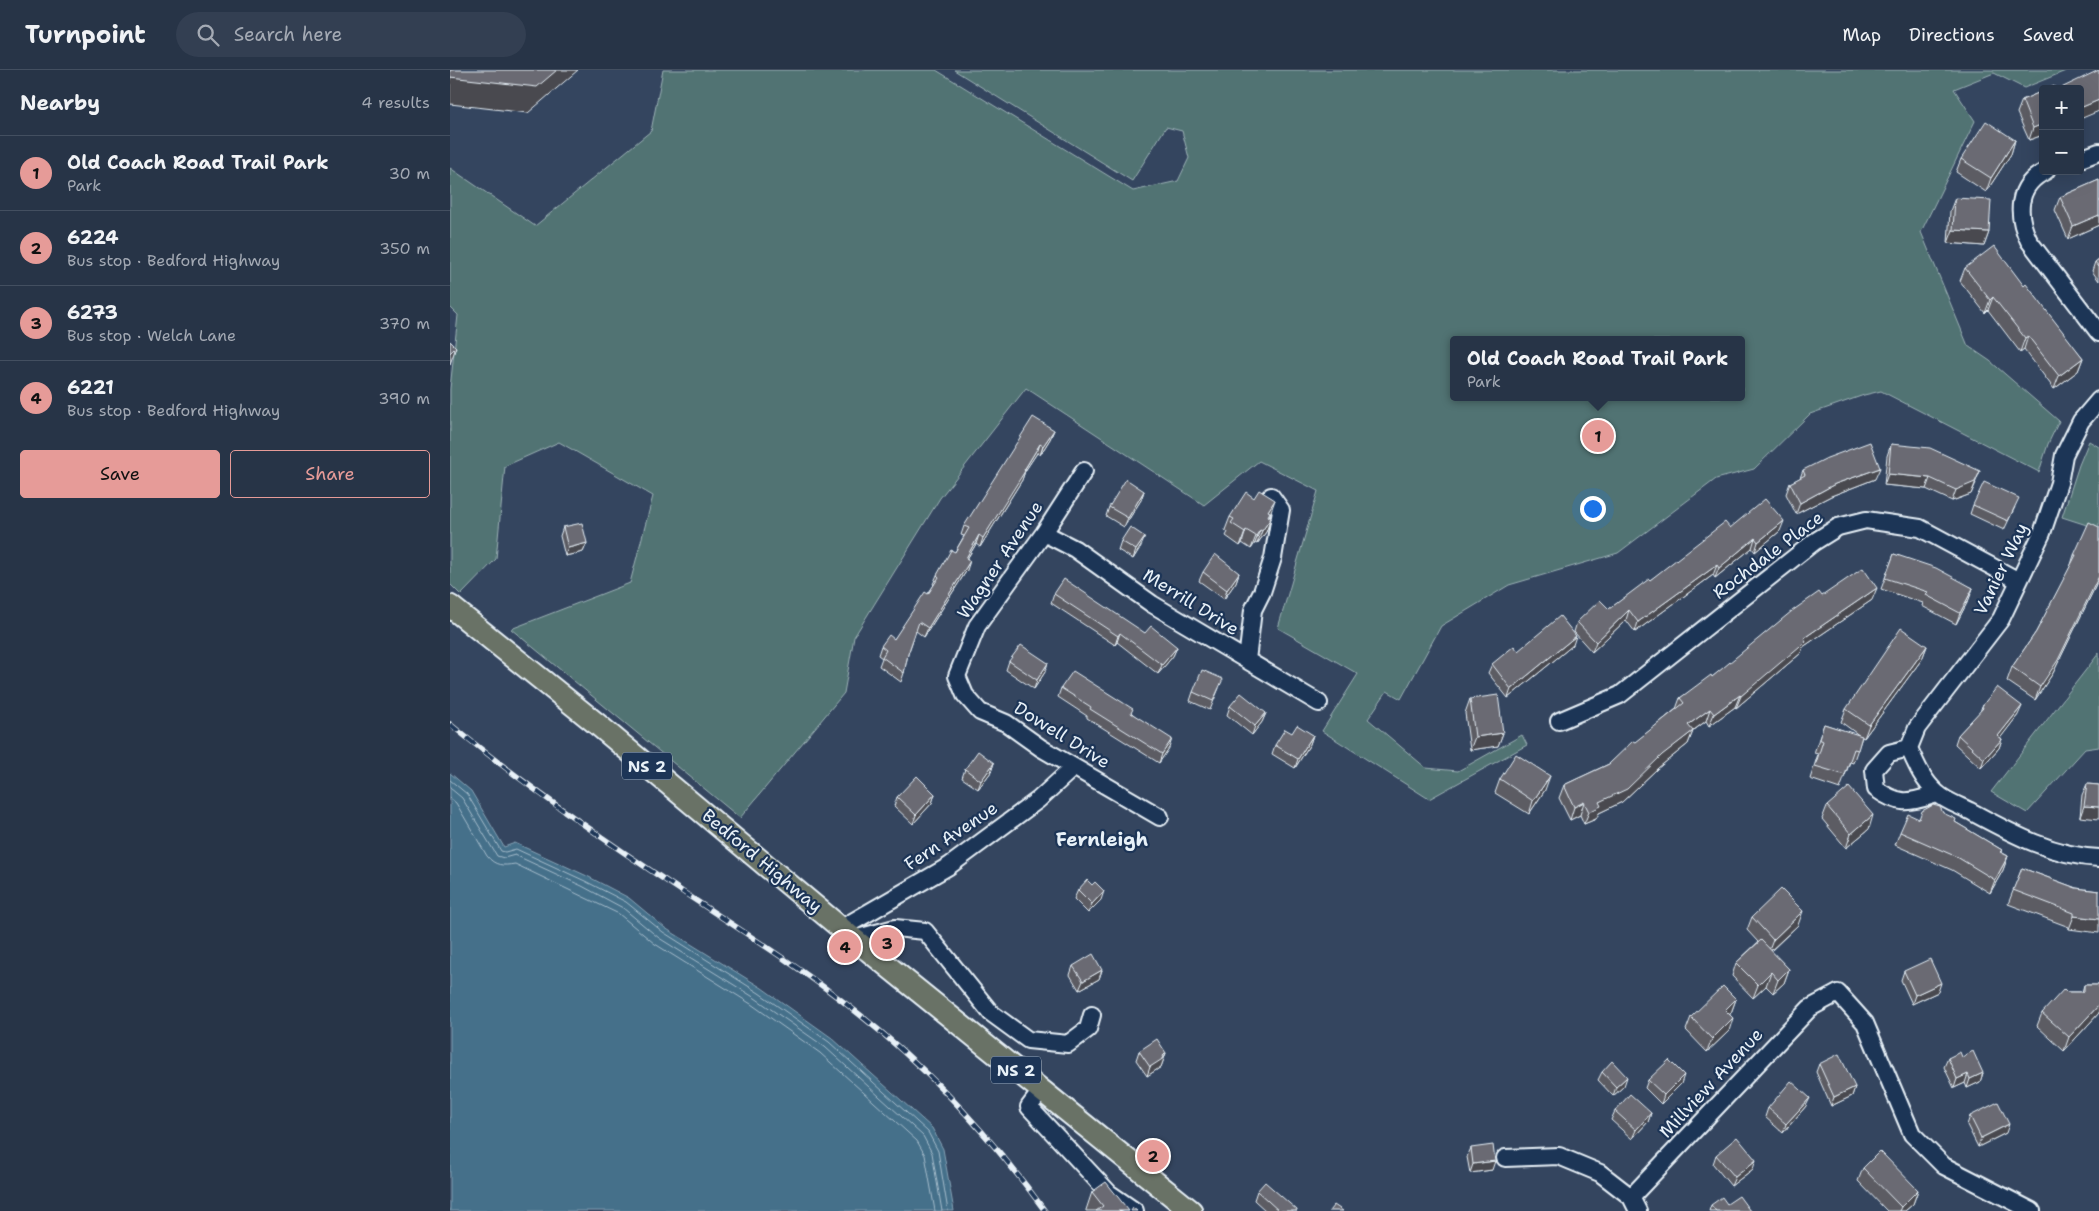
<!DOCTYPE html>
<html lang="en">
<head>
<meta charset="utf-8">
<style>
  :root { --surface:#273447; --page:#333f52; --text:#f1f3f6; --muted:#a4aab4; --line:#434f60; --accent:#e69b98 }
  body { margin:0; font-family:"Shantell Sans",sans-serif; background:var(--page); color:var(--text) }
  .controls { position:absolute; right:15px; top:15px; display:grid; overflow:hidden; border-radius:5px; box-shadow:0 5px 20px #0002 }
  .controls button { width:45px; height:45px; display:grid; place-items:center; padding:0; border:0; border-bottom:1px solid var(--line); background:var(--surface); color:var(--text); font:25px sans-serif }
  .you { position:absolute; left:1142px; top:438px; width:18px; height:18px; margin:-12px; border:4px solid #fff; border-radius:50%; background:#1a73e8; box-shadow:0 0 0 8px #1a73e833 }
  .badge { display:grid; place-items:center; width:32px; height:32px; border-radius:50%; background:var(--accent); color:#111; font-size:16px; font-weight:700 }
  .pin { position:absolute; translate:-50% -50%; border:2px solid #fff; box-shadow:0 1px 5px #0006 }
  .popup { position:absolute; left:1000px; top:266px; width:295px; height:65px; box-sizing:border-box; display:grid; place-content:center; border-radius:5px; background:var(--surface); filter:drop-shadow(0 1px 4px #0005); font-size:16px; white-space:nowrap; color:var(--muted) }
  .popup b { font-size:19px; color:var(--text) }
  .popup::after { content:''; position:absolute; left:50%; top:100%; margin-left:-10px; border:10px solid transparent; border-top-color:var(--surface) }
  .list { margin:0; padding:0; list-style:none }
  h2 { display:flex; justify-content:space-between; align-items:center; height:65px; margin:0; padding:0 20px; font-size:21px }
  h2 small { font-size:16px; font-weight:400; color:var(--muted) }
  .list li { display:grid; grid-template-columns:32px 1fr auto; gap:15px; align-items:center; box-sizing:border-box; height:75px; padding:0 20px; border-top:1px solid var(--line) }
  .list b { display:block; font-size:19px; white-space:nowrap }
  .list p { margin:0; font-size:16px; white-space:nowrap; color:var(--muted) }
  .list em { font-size:16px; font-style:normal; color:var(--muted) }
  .actions { display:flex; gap:10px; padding:15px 20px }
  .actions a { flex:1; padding:11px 0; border:1px solid var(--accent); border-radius:5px; text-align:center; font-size:18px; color:var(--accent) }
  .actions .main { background:var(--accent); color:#111 }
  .icon { flex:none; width:28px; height:28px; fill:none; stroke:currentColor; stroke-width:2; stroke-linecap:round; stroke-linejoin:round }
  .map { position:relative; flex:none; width:1649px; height:1141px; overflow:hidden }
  header { display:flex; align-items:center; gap:30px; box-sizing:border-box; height:70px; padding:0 25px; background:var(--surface); border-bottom:1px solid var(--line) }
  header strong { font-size:24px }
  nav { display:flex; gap:28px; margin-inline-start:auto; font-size:18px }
  .search { width:350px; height:45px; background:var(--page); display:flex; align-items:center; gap:12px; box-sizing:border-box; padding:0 18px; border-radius:28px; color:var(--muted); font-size:19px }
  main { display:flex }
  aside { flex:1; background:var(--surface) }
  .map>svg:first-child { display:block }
</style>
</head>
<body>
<header>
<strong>Turnpoint</strong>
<div class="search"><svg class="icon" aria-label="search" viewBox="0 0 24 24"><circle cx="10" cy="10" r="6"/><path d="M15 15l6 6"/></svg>Search here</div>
<nav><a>Map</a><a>Directions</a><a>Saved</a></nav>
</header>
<main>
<aside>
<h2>Nearby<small>4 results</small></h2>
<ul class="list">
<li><span class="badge">1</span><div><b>Old Coach Road Trail Park</b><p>Park</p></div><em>30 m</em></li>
<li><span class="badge">2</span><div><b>6224</b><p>Bus stop · Bedford Highway</p></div><em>350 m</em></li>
<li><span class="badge">3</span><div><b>6273</b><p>Bus stop · Welch Lane</p></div><em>370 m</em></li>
<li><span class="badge">4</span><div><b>6221</b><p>Bus stop · Bedford Highway</p></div><em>390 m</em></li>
</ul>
<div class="actions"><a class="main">Save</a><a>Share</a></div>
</aside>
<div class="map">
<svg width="1649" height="1141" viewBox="0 0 1649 1141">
  <rect width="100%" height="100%" fill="#34455f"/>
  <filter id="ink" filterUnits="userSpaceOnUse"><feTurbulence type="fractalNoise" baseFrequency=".02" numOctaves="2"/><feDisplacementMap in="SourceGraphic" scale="10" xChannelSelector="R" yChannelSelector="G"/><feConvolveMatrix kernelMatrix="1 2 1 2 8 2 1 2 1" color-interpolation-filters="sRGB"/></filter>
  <g filter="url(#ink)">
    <path fill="#517373" stroke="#9cb2b6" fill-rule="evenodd" d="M213 0H486L683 121 728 111 739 88 732 61 716 57 682 111 504 0H1618L1574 18 1544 3 1504 19 1525 51 1471 162 1518 276 1540 291 1609 351 1598 374 1589 402 1431 321 1414 325 1360 344 1304 399 1266 409 1168 483 1059 515 991 556 951 629 937 621 918 649 976 698 1008 701 1072 665 1077 675 979 729 872 661 908 604 828 558 868 421 809 391 754 435 576 318 490 428 404 567 394 623 290 748 61 559 180 513 203 426 109 372 55 396 46 489 11 525 0 514V319L8 245 0 237V98L85 156 201 61ZM1004 270H1292V327H1004Z
      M1639 371 1649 377V459L1612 447 1629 395Z
      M1649 583V677L1635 679 1577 743 1541 722Z"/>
    <path fill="#446f8a" stroke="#86a3b6" d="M0 703 21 721 54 777 65 773 137 806 179 828 215 858 312 918 382 968 482 1058 493 1079 504 1141H0Z"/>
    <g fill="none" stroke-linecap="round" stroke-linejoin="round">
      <path stroke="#a6bdcc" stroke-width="1" d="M0 710 17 724 51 781 55 782 66 779 135 811 176 832 213 862 309 923 379 972 478 1062 488 1081 498 1141
        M0 718 12 728 47 786 54 788 65 785 132 816 173 838 209 868 305 928 375 977 473 1066 482 1083 492 1141
        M0 728 6 733 37 786C45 796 53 796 65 794L169 844 205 874 301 934 370 983 467 1071 475 1085 485 1141"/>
      <g stroke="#e8f1f8" stroke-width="20">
        <path id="minor" d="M1630 89 1649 82
          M1596 101C1566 115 1566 145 1579 171L1649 263
          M1649 330 1631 351 1614 385 1609 413 1592 463 1551 549 1467 658 1459 678C1466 694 1473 711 1487 723 1495 731 1510 736 1520 741 1561 763 1602 786 1649 788
          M634 401 594 463 527 556 507 606 515 625 530 642 556 653 591 678 710 747
          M594 463 625 479 702 534 869 633
          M797 590 803 540 812 522 823 488 831 440 821 426
          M1109 651 1170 625 1364 472 1388 457 1416 450 1470 458 1569 511
          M1459 678 1439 683 1424 700 1426 719C1451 737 1460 732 1487 724
          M392 858 499 796 588 730 624 697
          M404 869 445 858 475 861 541 943 578 970 618 974 638 959 642 945
          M591 1021 579 1037 659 1123 685 1141
          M1055 1088 1109 1086 1150 1103 1181 1127 1188 1141
          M1181 1127 1360 938 1388 923 1415 953 1462 1064 1494 1096 1582 1141"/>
      </g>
      <g stroke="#e8f1f8" stroke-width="25">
        <path id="major" d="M0 536 147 654 404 869 741 1141"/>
      </g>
      <use href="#minor" stroke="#1d3557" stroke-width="16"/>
      <use href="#major" stroke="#697266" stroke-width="21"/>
      <g stroke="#e8f1f8" stroke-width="5.5">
        <path id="rail" d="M0 654C73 714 151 768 230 820 290 860 352 898 409 944 480 1000 542 1068 595 1141"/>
      </g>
      <use href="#rail" stroke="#1d3557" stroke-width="4" stroke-dasharray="11" stroke-linecap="butt"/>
    </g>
    <path fill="#5b5b63" stroke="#e8f1f8" d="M1593 21V65L1579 70 1567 43 1572 30Z
      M1565 70 1561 84 1536 122 1506 102 1511 89Z
      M1649 110V155L1618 169 1605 140 1610 127Z
      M1505 128 1539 162 1534 176 1498 173 1500 141Z
      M1649 189V211L1642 201 1645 192Z
      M1515 198 1574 216 1633 288 1628 301 1604 319 1574 279 1570 282 1538 240 1535 243 1510 211Z
      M604 360 600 369 590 385 587 383 575 401 572 410 530 477 526 474 517 489V500L474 567 466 561 458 584 454 603 451 612 429 596 432 588 428 585 431 576 444 569 478 524 484 515 483 514 487 505 505 482 514 466 511 465 514 456Z
      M1441 374 1526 413 1521 424 1502 431 1476 419 1434 415 1437 386Z
      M1353 400 1425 409 1381 426 1346 444 1336 424 1340 413 1350 408Z
      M694 421 691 430 674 457 656 446 659 437Z
      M1523 435 1565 437 1554 460 1520 444Z
      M820 444 818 447 821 448 816 462 807 474 805 473 801 479 792 473 790 476 776 466 778 462 775 460 780 447Z
      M113 457 137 473 133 482 115 486 110 466Z
      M1649 457V509L1603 603 1585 630 1557 611 1562 597 1586 562 1620 498 1624 485Z
      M1280 458 1330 461 1305 482 1302 478 1265 508 1263 505 1185 562 1176 550 1142 582 1124 562 1127 552 1159 539 1200 510Z
      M671 471 691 476 683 489 668 480Z
      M1444 484 1523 518 1519 529 1506 554 1472 536 1473 533 1431 519Z
      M753 502 789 503 786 512 774 529 749 511Z
      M604 524 727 577 723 586 708 604 667 572 665 575 601 533Z
      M1372 526 1422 530 1353 577 1351 583 1286 638 1285 637 1259 656 1256 651 1243 661 1238 674 1208 698 1172 732 1149 743 1146 749 1134 754 1130 745 1120 750 1109 728 1114 715 1159 694 1226 639 1230 628 1262 607Z
      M1123 575 1058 628 1038 603 1042 594 1068 581Z
      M1477 576 1472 589 1414 668 1412 667 1403 693 1400 692 1390 719 1360 709 1368 684 1364 683 1374 654 1410 666 1391 652 1396 639Z
      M559 591 595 602 584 619 556 600Z
      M611 618 682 643 719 678 709 693 637 648V646L608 627Z
      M769 618 760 640 740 631 743 622Z
      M1020 629 1053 663 1048 676 1020 680 1015 643Z
      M780 636 816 643 812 652 802 665 777 645Z
      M1532 636 1568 645 1550 668 1552 669 1549 678 1531 698 1505 674 1508 665 1530 642Z
      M842 663 863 665 860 674 845 698 822 684 825 675Z
      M544 693 541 702 528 719 512 708 515 699Z
      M1050 709 1095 720 1079 744 1045 723Z
      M1637 714 1649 715 1630 747 1632 725Z
      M485 724 482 733 463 754 444 736 447 727Z
      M1377 736 1419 759 1396 778 1372 749Z
      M1493 743 1505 752 1552 780 1551 782 1558 786 1553 800 1540 823 1502 800 1445 775 1450 762 1469 749Z
      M1572 798 1626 818 1649 821 1619 859V857L1558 834Z
      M628 820 651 830 638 843 624 829Z
      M1302 847 1348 855 1321 881 1339 899 1334 913 1323 923 1316 916 1303 928 1282 906 1286 893 1308 872 1297 860Z
      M623 896 652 900 649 909 629 920 620 905Z
      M1454 901 1488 922 1462 934 1451 910Z
      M1634 915H1649V943L1614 981 1587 956 1592 943 1617 922H1632Z
      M1286 929 1281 943 1280 944 1279 961 1257 982 1236 960 1241 947Z
      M689 981 716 983 711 997 697 1006 686 990Z
      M1512 987 1533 1003 1530 1012 1517 1018 1515 1013 1504 1018 1494 997 1498 988Z
      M1369 994 1405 1017 1402 1026 1381 1036 1366 1002Z
      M1152 1002 1174 1016 1163 1026 1148 1010Z
      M1198 1010 1231 1014 1211 1034 1195 1018Z
      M1356 1036 1333 1063 1315 1047 1318 1038Z
      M1165 1041 1201 1043 1198 1052 1182 1069 1161 1050Z
      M1520 1046 1556 1063 1528 1077 1517 1055Z
      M1021 1078 1042 1100 1020 1103 1017 1087Z
      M1266 1085 1303 1099 1281 1116 1263 1094Z
      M1413 1098 1468 1120 1463 1134 1455 1141H1437L1408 1111Z
      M807 1121 847 1141H816L804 1130Z
      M642 1122 679 1141H636V1140Z
      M1277 1134 1300 1141H1259L1261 1135Z"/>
    <path fill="#4a4a50" stroke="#e8f1f8" d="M107 0H128L78 43 0 34V7Z
      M1649 30V41L1630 49V38Z
      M1593 54V65L1579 70 1583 58Z
      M1565 70 1561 84 1536 122 1541 108Z
      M1649 145V155L1618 169 1623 156Z
      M1503 160 1539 162 1534 176 1498 173Z
      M1543 227 1538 240 1535 243 1540 230Z
      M1578 266 1574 279 1570 282 1575 268Z
      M6 277 0 294V283Z
      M1633 288 1628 301 1604 319 1609 306Z
      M604 360 600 369 590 385 593 376Z
      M590 374 587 383 575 401 572 410 530 477 533 468Z
      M1430 398 1425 409 1381 426 1346 444 1350 433 1385 414Z
      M1530 401 1521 424 1502 431 1506 420Z
      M1438 404 1480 408 1476 419 1434 415Z
      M694 421 691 430 674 457 678 448Z
      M825 430 820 444 815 456 818 441Z
      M821 448 816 462 807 474 812 461Z
      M1334 451 1330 461 1305 482 1308 472Z
      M796 460 792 473 790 476 795 462Z
      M810 460 805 473 801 479 806 466Z
      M529 465 526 474 512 497 516 488Z
      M695 467 691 476 683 489 686 480Z
      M1305 468 1302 478 1265 508 1269 498Z
      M137 473 133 482 115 486 118 478Z
      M520 491 517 500 474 567 478 558Z
      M1267 495 1263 505 1185 562 1188 552Z
      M789 503 786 512 774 529 777 520Z
      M1649 506V509L1603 603 1585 630 1590 617Z
      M1427 518 1422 530 1353 577 1351 583 1286 638 1291 626 1354 568Z
      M1523 518 1519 529 1506 554 1510 543Z
      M1179 540 1176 550 1142 582 1146 572Z
      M670 563 667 572 665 575 668 566Z
      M1126 566 1123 575 1058 628 1061 619Z
      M1477 576 1472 589 1414 668 1419 655Z
      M727 577 723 586 708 604 712 595Z
      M598 593 595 602 584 619 587 610Z
      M1290 625 1285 637 1259 656 1264 644Z
      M1572 636 1568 645 1545 675 1548 666Z
      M1260 639 1256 651 1233 668 1238 655Z
      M816 643 812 652 802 665 805 656Z
      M1243 661 1238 674 1208 698 1172 732 1149 743 1146 749 1134 754 1139 742 1149 732Z
      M1053 663 1048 676 1020 680 1025 667Z
      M863 665 860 674 845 698 848 689Z
      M722 669 719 678 709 693 712 684Z
      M1552 669 1549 678 1531 698 1534 689Z
      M544 693 541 702 528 719 531 711Z
      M1100 706 1095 720 1079 744 1083 731Z
      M485 724 482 733 463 754 466 745Z
      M1134 732 1130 745 1120 750 1124 737Z
      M1634 736 1649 737V749L1630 747Z
      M1423 745 1419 759 1396 778 1401 764Z
      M1558 786 1553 800 1540 823 1545 810Z
      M654 821 651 830 638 843 642 834Z
      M1353 841 1348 855 1318 883 1323 870Z
      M1624 846 1649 849V863L1619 859Z
      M1339 899 1334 913 1323 923 1328 910Z
      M652 900 649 909 629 920 633 911Z
      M1321 902 1316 916 1303 928 1308 915Z
      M1491 913 1488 922 1462 934 1465 925Z
      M1286 929 1281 943 1270 953 1275 940Z
      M1649 935V943L1614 981 1619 967Z
      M1283 948 1279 961 1257 982 1262 969Z
      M716 983 711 997 697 1006 700 997Z
      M1533 1003 1530 1012 1517 1018 1520 1009Z
      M1518 1004 1515 1013 1504 1018 1507 1009Z
      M1234 1005 1231 1014 1211 1034 1214 1025Z
      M1177 1007 1174 1016 1163 1026 1166 1017Z
      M1405 1017 1402 1026 1381 1036 1384 1027Z
      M1360 1028 1356 1036 1333 1063 1336 1054Z
      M1201 1043 1198 1052 1182 1069 1186 1060Z
      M1559 1054 1556 1063 1528 1077 1531 1068Z
      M1306 1090 1303 1099 1281 1116 1285 1107Z
      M1045 1091 1042 1100 1020 1103 1023 1094Z
      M1468 1120 1463 1134 1455 1141H1449L1451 1137Z"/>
    <path fill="#6a6a73" stroke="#e8f1f8" d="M0 0H107L87 17 0 7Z
      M1649 0V30L1630 38V19H1609Z
      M1604 16 1605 19H1598Z
      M1593 21V54L1583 58 1572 30Z
      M1536 51 1565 70 1541 108 1511 89Z
      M1649 110V145L1623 156 1610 127Z
      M1505 128 1541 130 1539 162 1503 160Z
      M1544 176 1574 216 1576 214 1633 288 1609 306 1578 266 1575 268 1543 227 1540 230 1515 198Z
      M1649 189V197L1645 192Z
      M0 271 6 277 0 283Z
      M583 347 604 360 593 376 590 374 574 400 575 401 533 468 529 465 516 488 520 491 478 558 469 552 458 584 454 603 432 587 436 580 431 576 439 565 444 569 475 522 478 524 489 507 487 505 501 480 505 482 519 458 514 456Z
      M1420 372 1430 398 1385 414 1350 433 1340 413 1355 405 1353 400 1377 388Z
      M1441 374 1480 378 1530 401 1525 412 1506 420 1480 408 1438 404Z
      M676 409 694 421 678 448 659 437Z
      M1534 412 1569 428 1558 451 1523 435Z
      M809 420 825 430 818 441 820 442 818 446 821 448 812 461 810 460 806 466 796 460 795 462 781 453 784 449 780 447 796 422 804 428Z
      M1315 429 1334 451 1308 472 1305 468 1269 498 1267 495 1188 552 1179 540 1146 572 1127 552 1150 530 1159 539 1199 509 1200 510 1275 452 1280 458Z
      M1639 452 1649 457V506L1608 590 1590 617 1562 597 1586 562 1626 485H1624Z
      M132 453 137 473 118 478 113 457Z
      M680 457 695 467 686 480 671 471Z
      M765 484 789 503 777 520 753 502Z
      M1444 484 1486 498 1523 518 1510 543 1476 525 1478 522 1435 508Z
      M1413 498 1427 518 1354 568 1356 571 1291 626 1290 625 1264 644 1260 639 1238 655 1243 661 1212 685 1177 719 1149 732 1151 736 1139 742 1134 732 1124 737 1114 715 1159 694 1183 671 1185 672 1234 633 1230 628 1261 605 1262 607 1342 541 1369 522 1372 526Z
      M614 509 695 563 701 556 727 577 712 595 670 563 668 566 604 524Z
      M1110 546 1126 566 1061 619 1042 594 1064 576 1068 581Z
      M1451 558 1477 576 1419 655 1396 639Z
      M571 575 598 593 587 610 559 591Z
      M752 600 773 609 763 631 743 622Z
      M623 601 683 639 681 643 722 669 712 684 640 639 641 637 611 618Z
      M1547 617 1572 636 1548 666 1552 669 1534 689 1508 665 1533 638 1532 636Z
      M791 623 816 643 805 656 780 636Z
      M1048 625 1053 663 1025 667 1020 629Z
      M1374 654 1412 666 1408 680 1404 679 1395 705 1365 696 1373 671 1369 669Z
      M847 655 863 665 848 689 825 675 835 659 842 663Z
      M528 681 544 693 531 711 515 699Z
      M1066 684 1100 706 1083 731 1050 709Z
      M467 706 485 724 466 745 447 727Z
      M1637 714 1649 715V737L1634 736Z
      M1399 717 1423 745 1401 764 1377 736Z
      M1483 735 1490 737 1493 743 1506 749 1505 752 1552 780 1550 782 1558 786 1545 810 1507 787 1450 762 1458 744 1469 749 1472 741Z
      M1572 798 1626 818 1649 821V849L1624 846V843L1563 820Z
      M637 810 642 815 645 812 654 821 642 834 628 820Z
      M1331 819 1353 841 1323 870 1302 847Z
      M1311 870 1339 899 1328 910 1321 902 1308 915 1286 893Z
      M643 884 652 900 633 911 623 896Z
      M1480 889 1491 913 1465 925 1454 901Z
      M1634 915H1649V935L1619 967 1592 943 1614 919 1617 922H1634Z
      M1273 916 1286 929 1275 940 1283 948 1262 969 1241 947Z
      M707 969 716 983 713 986 714 988 700 997 689 981Z
      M1523 981 1533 1003 1520 1009 1518 1004 1507 1009 1498 988 1510 982 1512 987Z
      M1389 984 1405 1017 1384 1027 1369 994Z
      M1219 990 1234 1005 1214 1025 1198 1010Z
      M1162 991 1177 1007 1166 1017 1152 1002Z
      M1341 1011 1360 1028 1336 1054 1318 1038Z
      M1180 1024 1201 1043 1186 1060 1165 1041Z
      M1548 1032 1559 1054 1531 1068 1520 1046Z
      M1287 1067 1306 1090 1285 1107 1266 1085Z
      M1043 1075 1045 1091 1023 1094 1021 1078Z
      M1430 1081 1468 1120 1451 1137 1413 1098Z
      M656 1112 679 1141H646L653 1136 642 1122Z
      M815 1112 847 1140V1141H829L807 1121Z
      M1289 1126 1300 1141H1266L1261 1135 1272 1127 1277 1134Z
      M884 1135 893 1141H879Z
      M683 1138 687 1141H681Z"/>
  </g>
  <g text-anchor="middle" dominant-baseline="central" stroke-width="4.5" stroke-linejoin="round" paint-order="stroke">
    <g fill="#1d3557" stroke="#abb9c8" stroke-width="1">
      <rect x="172" y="682.5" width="50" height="27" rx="4"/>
      <rect x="541" y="986.5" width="50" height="27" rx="4"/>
    </g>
    <g font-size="16" font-weight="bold" fill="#e8f1f8">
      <text x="197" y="696">NS 2</text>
      <text x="566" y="1000">NS 2</text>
    </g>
    <g font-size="18" fill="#e8f1f8" stroke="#1d3557">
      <text transform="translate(1318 485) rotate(-37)">Rochdale Place</text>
      <text transform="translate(550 490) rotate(-56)">Wagner Avenue</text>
      <text transform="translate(1551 499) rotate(-64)">Vanier Way</text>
      <text transform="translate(741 532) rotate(32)">Merrill Drive</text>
      <text transform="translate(612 665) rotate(32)">Dowell Drive</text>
      <text transform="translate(501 766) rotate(-34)">Fern Avenue</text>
      <text transform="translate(312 791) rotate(40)">Bedford Highway</text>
      <text transform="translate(1261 1013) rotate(-47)">Millview Avenue</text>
    </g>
    <g font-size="19" font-weight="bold" fill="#e8f1f8" stroke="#1d3557">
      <text x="652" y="769">Fernleigh</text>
    </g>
  </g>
</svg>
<div class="controls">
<button>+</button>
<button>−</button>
</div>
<div class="you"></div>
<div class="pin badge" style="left:1148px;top:366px">1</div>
<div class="popup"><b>Old Coach Road Trail Park</b>Park</div>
<div class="pin badge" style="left:703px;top:1086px">2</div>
<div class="pin badge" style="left:437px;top:873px">3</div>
<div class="pin badge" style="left:395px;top:877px">4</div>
</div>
</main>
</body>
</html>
